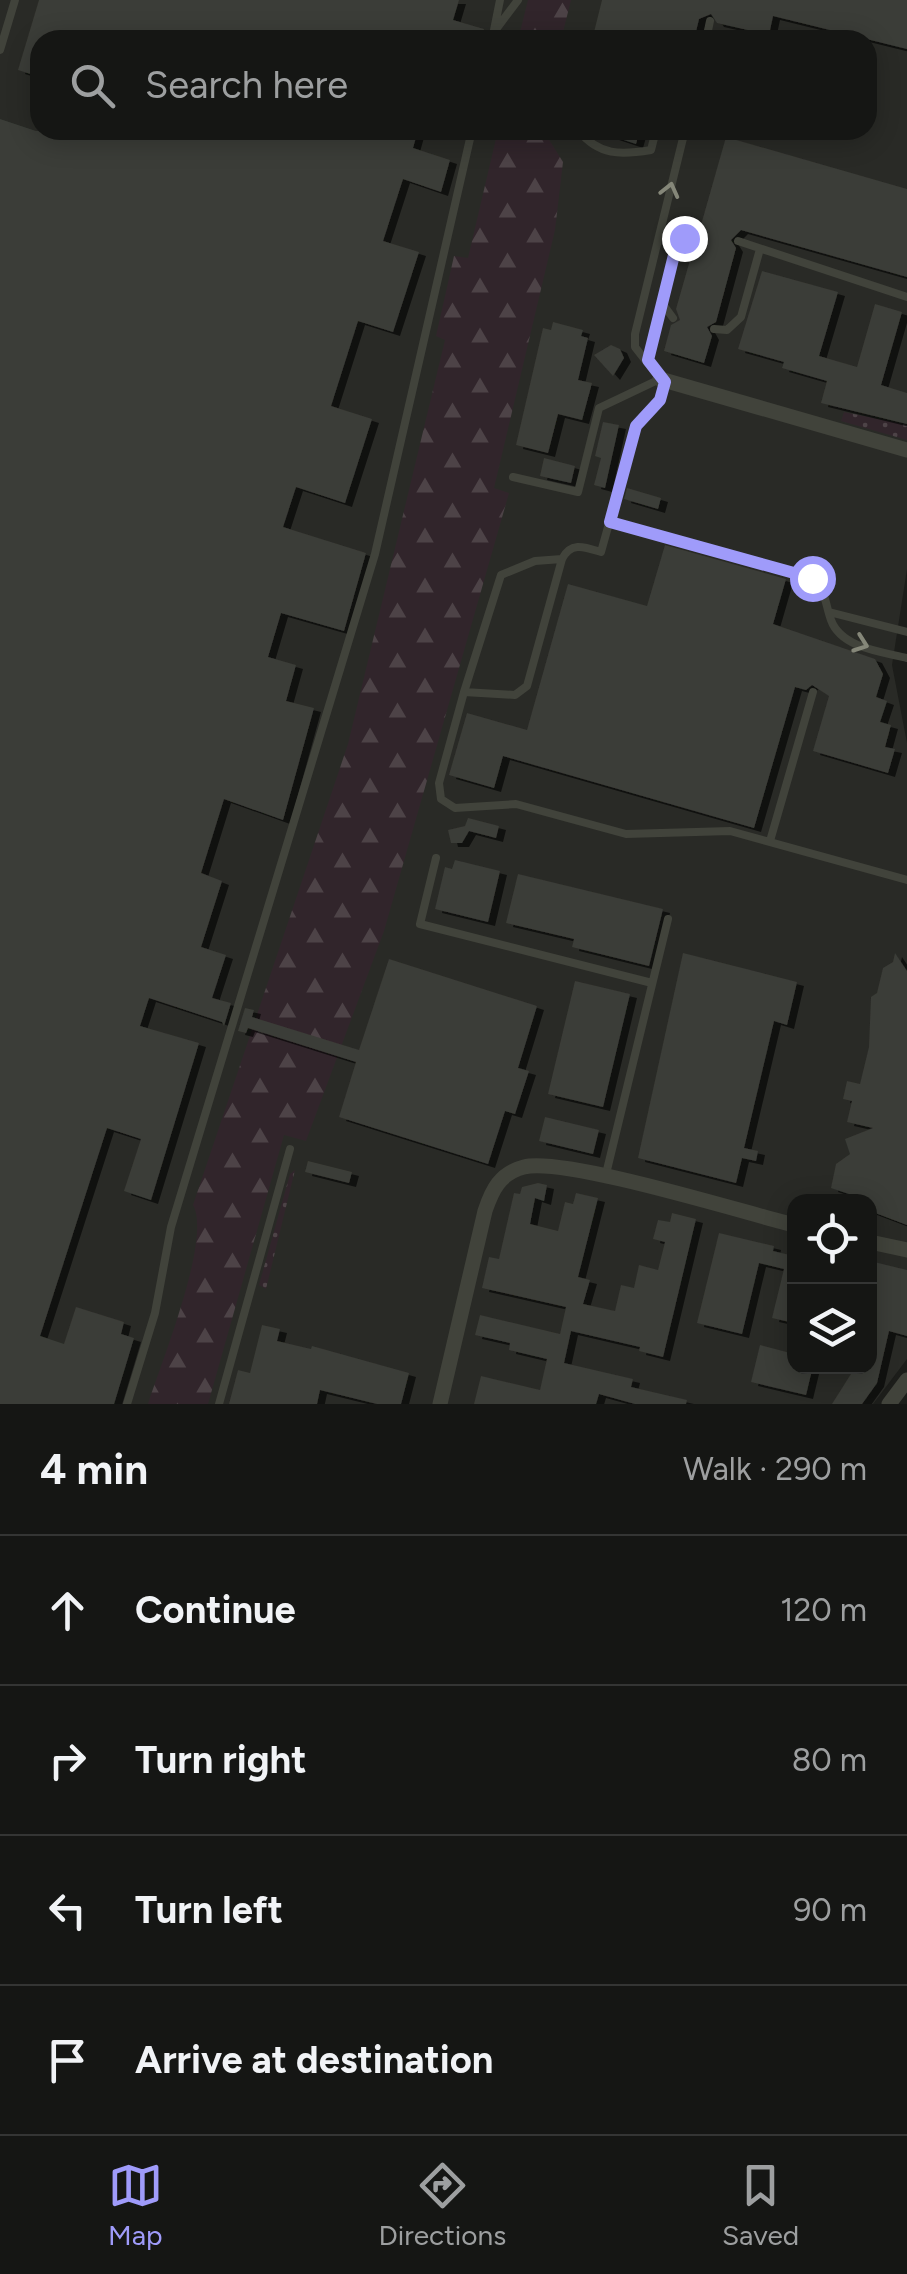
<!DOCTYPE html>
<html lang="en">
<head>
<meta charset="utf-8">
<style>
  :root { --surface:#151614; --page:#222322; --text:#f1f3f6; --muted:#9d9fa0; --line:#343534; --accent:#9f9bfa }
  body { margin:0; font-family:Figtree,sans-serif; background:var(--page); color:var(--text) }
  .controls { position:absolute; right:30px; bottom:30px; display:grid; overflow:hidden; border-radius:20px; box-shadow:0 5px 25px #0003 }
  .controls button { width:90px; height:90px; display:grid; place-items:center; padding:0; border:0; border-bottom:2px solid var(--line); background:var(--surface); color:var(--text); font:50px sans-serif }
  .stop { position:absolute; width:30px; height:30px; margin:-22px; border:8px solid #9f9bfa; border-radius:50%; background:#fff }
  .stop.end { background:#9f9bfa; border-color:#fff; box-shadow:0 2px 10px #0008 }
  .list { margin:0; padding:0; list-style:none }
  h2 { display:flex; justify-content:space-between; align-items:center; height:130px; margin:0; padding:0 40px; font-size:42px }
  h2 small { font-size:32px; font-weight:400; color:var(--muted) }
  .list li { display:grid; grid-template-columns:65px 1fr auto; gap:30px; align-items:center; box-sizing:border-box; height:150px; padding:0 40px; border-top:2px solid var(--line) }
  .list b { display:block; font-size:38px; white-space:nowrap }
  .list em { font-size:32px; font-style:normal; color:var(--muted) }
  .icon { flex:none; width:55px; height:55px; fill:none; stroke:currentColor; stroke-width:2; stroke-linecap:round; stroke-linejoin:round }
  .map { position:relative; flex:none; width:907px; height:1404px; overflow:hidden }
  .search { position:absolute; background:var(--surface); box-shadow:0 5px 25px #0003; left:30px; right:30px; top:30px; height:110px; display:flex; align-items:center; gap:25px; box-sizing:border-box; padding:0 35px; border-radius:30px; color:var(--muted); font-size:38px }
  .sheet { height:730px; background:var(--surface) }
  nav { display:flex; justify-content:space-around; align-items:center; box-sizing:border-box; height:140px; border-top:2px solid var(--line); background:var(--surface); font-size:28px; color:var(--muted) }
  nav a { display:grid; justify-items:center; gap:5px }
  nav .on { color:var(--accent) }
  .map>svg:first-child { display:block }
</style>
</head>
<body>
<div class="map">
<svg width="907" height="1404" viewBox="0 0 907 1404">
  <defs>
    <pattern id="green-dots" width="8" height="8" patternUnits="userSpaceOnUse" patternTransform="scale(2.5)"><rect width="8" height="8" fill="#31252b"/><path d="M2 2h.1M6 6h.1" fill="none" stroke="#4d4347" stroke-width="1.8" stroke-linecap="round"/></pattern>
    <pattern id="forest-firs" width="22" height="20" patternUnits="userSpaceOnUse" patternTransform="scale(2.5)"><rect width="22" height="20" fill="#31252b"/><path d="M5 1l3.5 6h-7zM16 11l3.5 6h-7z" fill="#4d4347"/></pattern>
    <filter id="shadow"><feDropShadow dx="7" dy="4" stdDeviation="0" flood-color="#0009"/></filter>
  </defs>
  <rect width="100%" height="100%" fill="#1c1d1a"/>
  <path fill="#292a26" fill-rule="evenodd" d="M0 0H907V569L892 665 907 743V1359L873 1404H0ZM40 40H867V130H40ZM794 1202H870V1366H794Z"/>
  <path fill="url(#green-dots)" d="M844 412 907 425V440L841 421Z
    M295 1170 294 1174 266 1289 259 1285 290 1174Z"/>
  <path fill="url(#forest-firs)" d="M528 0H571L561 40H518Z
    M498 130H543L563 162 555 230 494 488 509 493 384 931 306 1141 284 1135 208 1404H148C161 1363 212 1238 193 1205L348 744 445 340 436 336 454 256 468 258Z"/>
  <path fill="#3b3c37" filter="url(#shadow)" d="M39 0H459L453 20 484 29 481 40H40V77L18 70Z
    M602 0H907V49L773 16 769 35 717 23 711 14 699 19 694 40H592Z
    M0 119 36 131 418 130 413 148 450 160 441 192 403 179 383 241 419 252 393 332 358 321 331 406 372 419 345 503 296 487 283 527 366 553 344 631 281 613 268 657 296 665 286 701 314 708 283 820 224 799 201 873 222 881 201 947 226 955 212 998 231 1003 224 1026 222 1022 149 998 140 1026 199 1043 151 1200 124 1191 141 1139 107 1128 40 1336 64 1344 76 1307 124 1322 121 1334 134 1338 114 1404H0Z
    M594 130H640L636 144Z
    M726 137 907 189V277L741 230 731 240 736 248 716 322 707 327 712 336 704 363 664 351 671 325 680 320 676 309 694 246 704 241 699 232Z
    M762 271 838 292 819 356 857 367 875 304 902 312 881 385 907 393V424L821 403 827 381 782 368 784 362 738 349Z
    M553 322 583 330 581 336 588 338 578 380 592 383 582 420 558 414 548 453 516 445 543 328 551 330Z
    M611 345 620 349 624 358 613 376 594 355Z
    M603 422 619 425 605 488 594 485 601 458 595 456Z
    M544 458 575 466 571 483 540 476Z
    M627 488 661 498 658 509 624 499Z
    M665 545 786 579 773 624 875 659 883 674 876 697 887 701 880 722 891 725 885 747 895 749 888 773 813 751 829 696 812 685 806 690 795 687 754 828 503 756 494 788 449 775 467 713 527 730 568 584 647 606Z
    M468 818 499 826 496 838 469 831 462 843H451L448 830 465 826Z
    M455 860 500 871 488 922 435 909 445 867 452 869Z
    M518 874 663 909 649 966 572 947 574 939 506 923Z
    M683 953 797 982 787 1025 774 1021 744 1148 758 1151 756 1161 742 1158 736 1183 638 1158Z
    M895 953 907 971V1225L870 1211V1201L831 1188 836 1164 850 1154 845 1139 873 1128 847 1122 852 1101 843 1099 847 1081 860 1084 869 1047 871 997 877 993 883 968 893 962Z
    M389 959 537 1006 518 1068 529 1071 515 1114 505 1111 488 1164 339 1117 356 1062 248 1028 246 1033 238 1031 245 1008 254 1010 252 1017 359 1050Z
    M575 981 630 994 603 1107 548 1094Z
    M545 1117 599 1130 593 1154 539 1141Z
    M308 1161 352 1172 349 1183 305 1172Z
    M538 1183 547 1185 544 1201 535 1198 530 1224 558 1231 565 1202 573 1204 576 1193 598 1198 578 1277 590 1280 583 1304 615 1311 621 1285 634 1288 639 1265 658 1270 665 1242 653 1239 658 1220 670 1222 672 1213 696 1219 663 1357 639 1351 640 1347 571 1331 564 1363 633 1379 631 1387 687 1400 686 1404H635L599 1394 596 1404H474L481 1376 540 1390 547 1359 509 1350 510 1343 475 1335 480 1315 560 1334 566 1307 482 1288 489 1257 499 1259 514 1193 520 1194 522 1187Z
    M719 1233 774 1246 773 1251 794 1256V1323L772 1318 784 1269 759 1263 742 1334 697 1323Z
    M870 1261 907 1270V1336L889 1331 877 1383 862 1404H832L856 1366H870Z
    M262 1325 280 1329 277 1341 311 1349 312 1346 409 1373 401 1404H377L320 1390 317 1404H229L238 1370 250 1373Z
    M760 1345 794 1354V1366H813L806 1395 751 1382Z"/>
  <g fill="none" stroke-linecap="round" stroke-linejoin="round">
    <path stroke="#41433b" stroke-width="8" d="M497 28 518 0
      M492 40 500 0
      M706 40 710 21
      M0 50 15 0
      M578 130C599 156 621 155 651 150L656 130
      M738 241 907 297
      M673 318 662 303 676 247 684 238 697 239
      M714 329 727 330 741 317 760 249
      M648 359 661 308
      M665 382 661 401 636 427 601 552C585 547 571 541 562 559L527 686 515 695 464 692 439 783 441 799 455 808 516 804 626 834 730 831 907 880
      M513 477 578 492 599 408 660 379 635 347V334L685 130
      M609 522 812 578C826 589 825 604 831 620 841 648 882 652 907 658
      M829 612 907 632
      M464 692 501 575 535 561 562 559
      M770 841 813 692
      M436 858 420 924 652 983
      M605 1178 668 919
      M127 1404 155 1313 171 1227 375 554 472 130
      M219 1404 290 1149"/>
    <path stroke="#41433b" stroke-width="15" d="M660 379 907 450
      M870 1242 907 1250
      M440 1404 485 1211C492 1190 500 1173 524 1167 565 1157 742 1212 794 1225
      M889 1404 907 1380"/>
  </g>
  <defs><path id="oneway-chevron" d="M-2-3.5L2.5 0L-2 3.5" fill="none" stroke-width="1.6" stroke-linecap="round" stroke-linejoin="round" transform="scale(2.5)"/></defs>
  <g stroke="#858779">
    <use href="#oneway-chevron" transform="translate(670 190) rotate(-76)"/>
    <use href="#oneway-chevron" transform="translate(861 644) rotate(20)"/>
  </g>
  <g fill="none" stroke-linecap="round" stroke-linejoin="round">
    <path stroke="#9f9bfa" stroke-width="12" d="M684 238 676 247 648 360 665 382 660 400 636 426 610 522 812 578"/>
  </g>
</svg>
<div class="controls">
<button><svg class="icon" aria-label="locate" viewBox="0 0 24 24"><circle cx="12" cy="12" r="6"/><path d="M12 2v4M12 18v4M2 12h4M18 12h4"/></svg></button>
<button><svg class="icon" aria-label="layers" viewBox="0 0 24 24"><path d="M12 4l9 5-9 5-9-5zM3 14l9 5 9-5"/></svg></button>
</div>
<div class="stop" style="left:812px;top:578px"></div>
<div class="stop end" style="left:684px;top:238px"></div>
<div class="search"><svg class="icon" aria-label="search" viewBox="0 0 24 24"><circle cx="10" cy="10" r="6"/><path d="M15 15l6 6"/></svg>Search here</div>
</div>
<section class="sheet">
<h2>4 min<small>Walk · 290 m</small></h2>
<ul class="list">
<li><svg class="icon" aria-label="ahead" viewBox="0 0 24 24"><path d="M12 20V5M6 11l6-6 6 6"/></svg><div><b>Continue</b></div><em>120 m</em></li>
<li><svg class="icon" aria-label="right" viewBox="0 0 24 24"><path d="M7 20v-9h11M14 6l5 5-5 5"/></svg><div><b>Turn right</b></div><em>80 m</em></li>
<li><svg class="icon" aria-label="left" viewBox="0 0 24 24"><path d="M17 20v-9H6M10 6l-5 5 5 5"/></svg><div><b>Turn left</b></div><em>90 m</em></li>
<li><svg class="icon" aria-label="arrive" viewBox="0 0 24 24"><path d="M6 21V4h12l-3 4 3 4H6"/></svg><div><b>Arrive at destination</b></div></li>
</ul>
</section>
<nav>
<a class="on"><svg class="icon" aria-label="map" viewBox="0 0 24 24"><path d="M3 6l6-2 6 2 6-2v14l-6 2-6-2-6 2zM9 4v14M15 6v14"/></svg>Map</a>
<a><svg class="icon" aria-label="directions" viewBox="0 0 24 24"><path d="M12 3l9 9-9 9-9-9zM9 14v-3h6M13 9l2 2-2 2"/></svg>Directions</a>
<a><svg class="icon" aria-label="saved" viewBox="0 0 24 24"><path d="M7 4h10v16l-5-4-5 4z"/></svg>Saved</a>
</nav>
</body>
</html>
